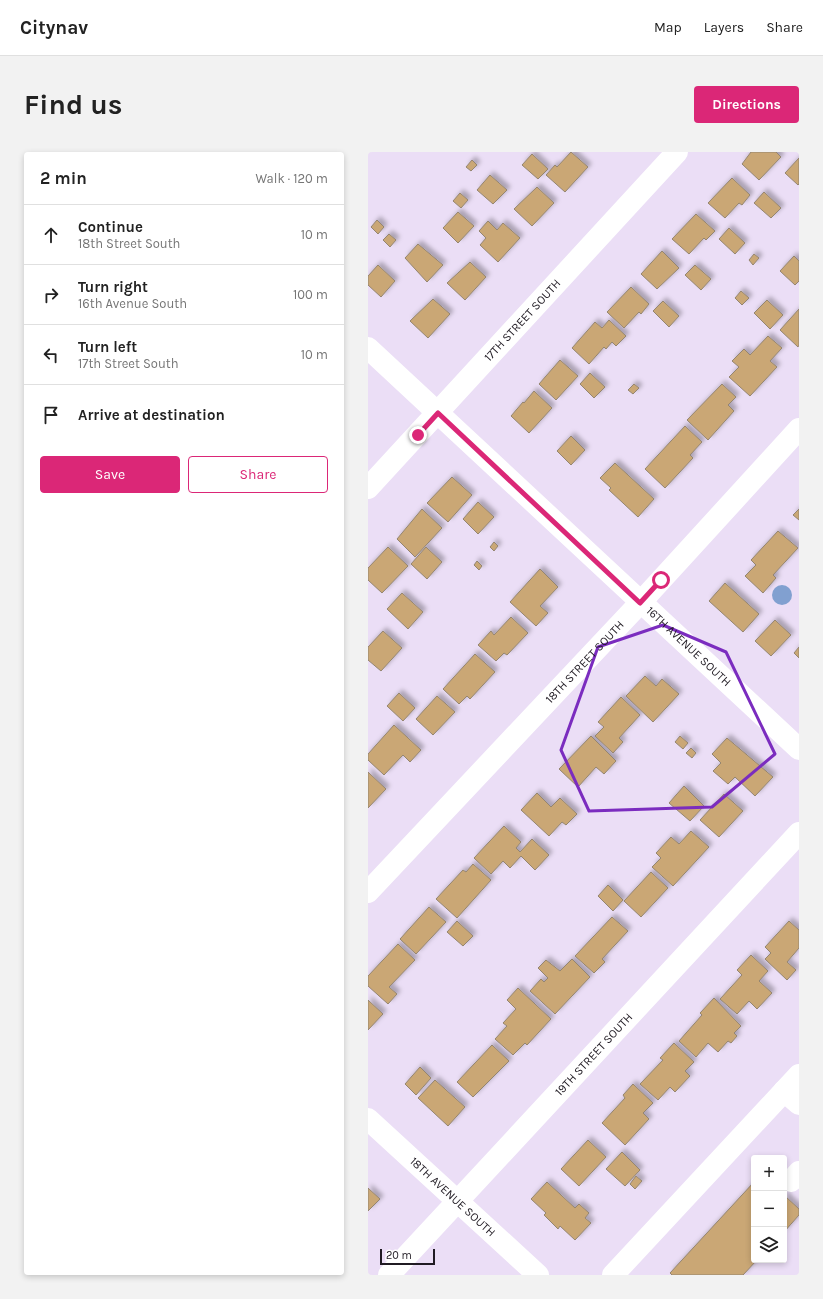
<!DOCTYPE html>
<html lang="en">
<head>
<meta charset="utf-8">
<style>
  :root { --surface:#fff; --page:#f2f2f2; --text:#222; --muted:#767676; --line:#e0e0e0; --accent:#db2777 }
  body { margin:0; font-family:Karla,sans-serif; background:var(--page); color:var(--text) }
  .controls { position:absolute; right:12px; bottom:12px; display:grid; overflow:hidden; border-radius:4px; box-shadow:0 2px 6px #0003 }
  .controls button { width:36px; height:36px; display:grid; place-items:center; padding:0; border:0; border-bottom:1px solid var(--line); background:var(--surface); color:var(--text); font:20px sans-serif }
  .scale { position:absolute; left:12px; bottom:10px; width:55px; box-sizing:border-box; padding-left:4px; border:2px solid #201b23; border-top:0; font-size:11px; line-height:14px; white-space:nowrap; color:#201b23; -webkit-text-stroke:3px #fff; paint-order:stroke }
  .stop { position:absolute; width:12px; height:12px; margin:-9px; border:3px solid #db2777; border-radius:50%; background:#fff }
  .stop.end { background:#db2777; border-color:#fff; box-shadow:0 1px 4px #0008 }
  .list { margin:0; padding:0; list-style:none }
  h2 { display:flex; justify-content:space-between; align-items:center; height:52px; margin:0; padding:0 16px; font-size:17px }
  h2 small { font-size:13px; font-weight:400; color:var(--muted) }
  .list li { display:grid; grid-template-columns:26px 1fr auto; gap:12px; align-items:center; box-sizing:border-box; height:60px; padding:0 16px; border-top:1px solid var(--line) }
  .list b { display:block; font-size:15px; white-space:nowrap }
  .list p { margin:0; font-size:13px; white-space:nowrap; color:var(--muted) }
  .list em { font-size:13px; font-style:normal; color:var(--muted) }
  .actions { display:flex; gap:8px; padding:12px 16px }
  .actions a { flex:1; padding:9px 0; border:1px solid var(--accent); border-radius:4px; text-align:center; font-size:14px; color:var(--accent) }
  .actions .main { background:var(--accent); color:#fff }
  .icon { flex:none; width:22px; height:22px; fill:none; stroke:currentColor; stroke-width:2; stroke-linecap:round; stroke-linejoin:round }
  .map { position:relative; flex:none; width:431px; height:1123px; overflow:hidden; border-radius:4px }
  header { display:flex; align-items:center; gap:24px; box-sizing:border-box; height:56px; padding:0 20px; background:var(--surface); border-bottom:1px solid var(--line) }
  header strong { font-size:19px }
  nav { display:flex; gap:22px; margin-inline-start:auto; font-size:14px }
  .intro { display:flex; align-items:center; justify-content:space-between; box-sizing:border-box; height:96px; padding:0 24px }
  h1 { margin:0; font-size:28px }
  .button { padding:10px 18px; border-radius:4px; background:var(--accent); color:#fff; font-size:14px; font-weight:700 }
  main { display:flex; gap:24px; padding:0 24px }
  aside { flex:1; background:var(--surface); border-radius:4px; box-shadow:0 2px 6px #0003 }
  .map>svg:first-child { display:block }
</style>
</head>
<body>
<header>
<strong>Citynav</strong>
<nav><a>Map</a><a>Layers</a><a>Share</a></nav>
</header>
<div class="intro"><h1>Find us</h1><a class="button">Directions</a></div>
<main>
<aside>
<h2>2 min<small>Walk · 120 m</small></h2>
<ul class="list">
<li><svg class="icon" aria-label="ahead" viewBox="0 0 24 24"><path d="M12 20V5M6 11l6-6 6 6"/></svg><div><b>Continue</b><p>18th Street South</p></div><em>10 m</em></li>
<li><svg class="icon" aria-label="right" viewBox="0 0 24 24"><path d="M7 20v-9h11M14 6l5 5-5 5"/></svg><div><b>Turn right</b><p>16th Avenue South</p></div><em>100 m</em></li>
<li><svg class="icon" aria-label="left" viewBox="0 0 24 24"><path d="M17 20v-9H6M10 6l-5 5 5 5"/></svg><div><b>Turn left</b><p>17th Street South</p></div><em>10 m</em></li>
<li><svg class="icon" aria-label="arrive" viewBox="0 0 24 24"><path d="M6 21V4h12l-3 4 3 4H6"/></svg><div><b>Arrive at destination</b></div></li>
</ul>
<div class="actions"><a class="main">Save</a><a>Share</a></div>
</aside>
<div class="map">
<svg width="431" height="1123" viewBox="0 0 431 1123">
  <defs>
    <filter id="shadow"><feDropShadow dx="3.5" dy="-3.5" stdDeviation="2" flood-color="#0004"/></filter>
  </defs>
  <rect width="100%" height="100%" fill="#ebdef6"/>
  <path fill="#81a0d0" d="M404 443a10 10 0 1 1 20 0a10 10 0 1 1-20 0Z"/>
  <path fill="#caa775" stroke="#948570" filter="url(#shadow)" d="M203 0 220 15 197 40 178 23 187 13 189 15Z
    M383 0H408L413 5 391 28 374 12Z
    M164 2 180 17 170 27 154 13Z
    M431 6V32L430 33 417 21Z
    M104 8 109 13 103 19 98 15Z
    M122 23 139 38 125 52 109 38Z
    M364 26 382 43 374 53 371 51 357 66 340 51Z
    M169 35 186 51 164 74 146 57Z
    M396 40 413 56 403 66 386 51Z
    M92 41 100 48 93 56 85 49Z
    M90 60 106 74 90 91 75 76Z
    M328 62 347 79 338 88 336 86 321 102 304 87Z
    M9 68 16 75 10 82 3 75Z
    M120 69 129 78 135 71 152 86 130 110 112 93 118 86 111 79Z
    M361 76 377 91 367 102 351 87Z
    M21 82 28 88 22 95 15 88Z
    M50 92 75 113 59 130 37 106Z
    M294 99 311 116 289 137 273 122Z
    M386 102 391 106 385 113 381 108Z
    M426 104 431 109V129L427 133 412 119Z
    M102 110 118 125 97 148 79 131Z
    M10 113 27 129 13 145 0 133V124Z
    M327 113 343 127 333 138 317 123Z
    M263 135 281 152 273 162 271 160 256 176 239 160Z
    M373 139 381 146 374 153 367 146Z
    M65 147 82 162 60 186 42 169Z
    M399 148 415 163 402 177 386 161Z
    M295 149 311 164 301 175 285 159Z
    M431 157V193L430 195 412 178Z
    M241 168 258 184 248 194 244 190 238 197 236 195 221 212 204 196 227 170 234 176Z
    M400 184 414 196 402 209 409 215 382 244 361 225 371 215 364 209 376 197 382 203Z
    M192 208 210 224 188 248 171 232Z
    M222 221 237 235 226 246 212 232Z
    M266 232 271 236 265 242 260 238Z
    M354 232 368 245 360 253 366 259 340 288 319 268Z
    M166 239 184 256 161 281 143 264 155 250 156 251Z
    M317 274 334 290 322 303 325 306 297 336 277 317Z
    M203 284 217 298 203 313 189 299Z
    M247 311 286 347 270 365 241 338 243 336 232 326Z
    M84 325 104 343 80 370 59 351Z
    M110 350 126 365 110 382 95 367Z
    M54 357 74 376 47 405 29 387Z
    M431 357V368L425 363Z
    M410 379 430 396 405 423 408 426 395 441 377 424 388 413 383 408Z
    M126 390 130 394 126 399 122 395Z
    M20 395 40 414 14 441 0 428V416Z
    M58 395 74 410 59 427 43 412Z
    M109 409 114 414 111 418 106 413Z
    M172 417 190 435 172 454 180 461 168 474 142 450Z
    M357 431 391 462 375 480 341 449Z
    M34 441 55 460 40 477 19 457Z
    M143 465 160 481 139 503 136 501 128 509 110 493 123 479 126 483Z
    M407 468 423 483 403 504 387 489Z
    M15 479 34 496 13 519 0 508V495Z
    M431 495V506L426 501Z
    M107 502 127 520 102 547 99 544 91 552 75 537Z
    M277 524 288 534 294 527 311 542 285 570 258 544Z
    M31 541 47 556 35 569 19 554Z
    M69 544 87 560 65 583 48 567Z
    M253 545 272 563 251 586 255 590 245 601 227 584 236 575 230 570Z
    M26 573 53 598 42 610 35 603 16 623 0 608V602Z
    M223 584 248 609 236 622 228 615 210 635 191 617Z
    M312 584 320 591 315 597 307 590Z
    M359 586 405 625 387 644 367 625 360 632 345 619 353 611 344 602Z
    M323 596 328 601 324 606 318 601Z
    M0 620 18 637 0 656Z
    M316 634 336 654 322 669 301 651Z
    M169 641 183 655 192 646 209 662 198 673 194 670 181 684 153 658Z
    M356 642 375 659 351 685 332 668Z
    M136 674 153 690 148 696 152 700 164 687 181 703 167 718 153 704 142 716 135 709 123 722 106 706Z
    M323 679 341 695 305 734 284 715 293 706 288 701 303 685 311 692Z
    M105 712 123 728 89 766 68 747 95 718 98 720Z
    M283 720 300 736 273 765 256 749Z
    M240 733 255 748 245 759 230 744Z
    M61 755 78 770 48 802 32 787Z
    M244 765 260 779 234 807 237 810 226 821 207 804Z
    M89 769 105 784 95 794 79 780Z
    M421 769 431 778V796L419 810 428 818 419 828 397 807 403 801 397 795Z
    M30 792 47 808 21 835 29 842 20 852 0 834V824Z
    M383 803 400 819 391 829 404 841 389 857 381 849 369 862 352 847 374 823 369 818Z
    M204 807 222 825 187 862 162 839 173 827 176 830 180 826 170 816 178 808 192 819Z
    M150 836 183 867 159 893 157 891 145 903 127 887 139 874 135 871 148 857 139 848Z
    M346 846 373 874 366 881 369 884 363 891 360 889 350 900 340 891 328 905 311 889 334 863 332 861Z
    M0 848 15 862 0 878Z
    M306 891 326 910 317 919 322 924 307 940 302 935 290 948 272 932 295 908 292 906Z
    M124 893 141 909 105 945 89 930Z
    M52 915 63 926 48 943 37 932Z
    M67 928 97 955 80 974 50 946Z
    M265 932 285 951 275 961 281 967 257 993 234 971 257 946 255 943Z
    M220 988 238 1005 211 1034 193 1017Z
    M254 1000 272 1018 257 1034 238 1017Z
    M268 1024 274 1029 267 1037 262 1032Z
    M179 1030 207 1056 211 1052 221 1061 217 1066 223 1071 207 1088 192 1074 190 1077 176 1063 178 1061 163 1047Z
    M386 1030V1108H389L375 1123H304L302 1121Z
    M0 1036 12 1047 0 1059Z
    M416 1043 431 1057V1063L416 1080Z"/>
  <g fill="none" stroke-linecap="round" stroke-linejoin="round">
    <g stroke="#fff" stroke-width="22">
      <path id="s1" d="M0 196 431 597"/>
      <path id="s2" d="M0 336 309 0"/>
      <path id="s3" d="M0 740 272 451 431 277"/>
      <path d="M416 939 431 952"/>
      <path id="s4" d="M0 967 170 1123"/>
      <path d="M423 1029 431 1020"/>
      <path id="s5" d="M21 1123 431 681"/>
      <path d="M245 1123 431 923"/>
    </g>
  </g>
  <g fill="none" stroke-linecap="round" stroke-linejoin="round">
    <path stroke="#db2777" stroke-width="5" d="M50 283 70 261 272 451 293 428"/>
  </g>
  <path fill="none" stroke="#7b2cbf" stroke-width="3" stroke-linejoin="round" d="M295 473 358 500 407 602 344 655 221 659 193 598 230 495Z"/>
  <g text-anchor="middle" dominant-baseline="central" stroke-width="3" stroke-linejoin="round" paint-order="stroke">
    <g font-size="12" fill="#201b23" stroke="#fff">
      <text stroke="none"><textPath href="#s2" startOffset="228">17TH STREET SOUTH</textPath></text>
      <text stroke="none"><textPath href="#s1" startOffset="438">16TH AVENUE SOUTH</textPath></text>
      <text stroke="none"><textPath href="#s3" startOffset="316">18TH STREET SOUTH</textPath></text>
      <text stroke="none"><textPath href="#s5" startOffset="301">19TH STREET SOUTH</textPath></text>
      <text stroke="none"><textPath href="#s4" startOffset="115">18TH AVENUE SOUTH</textPath></text>
    </g>
  </g>
</svg>
<div class="controls">
<button>+</button>
<button>−</button>
<button><svg class="icon" aria-label="layers" viewBox="0 0 24 24"><path d="M12 4l9 5-9 5-9-5zM3 14l9 5 9-5"/></svg></button>
</div>
<div class="scale">20 m</div>
<div class="stop" style="left:293px;top:428px"></div>
<div class="stop end" style="left:50px;top:283px"></div>
</div>
</main>
</body>
</html>
